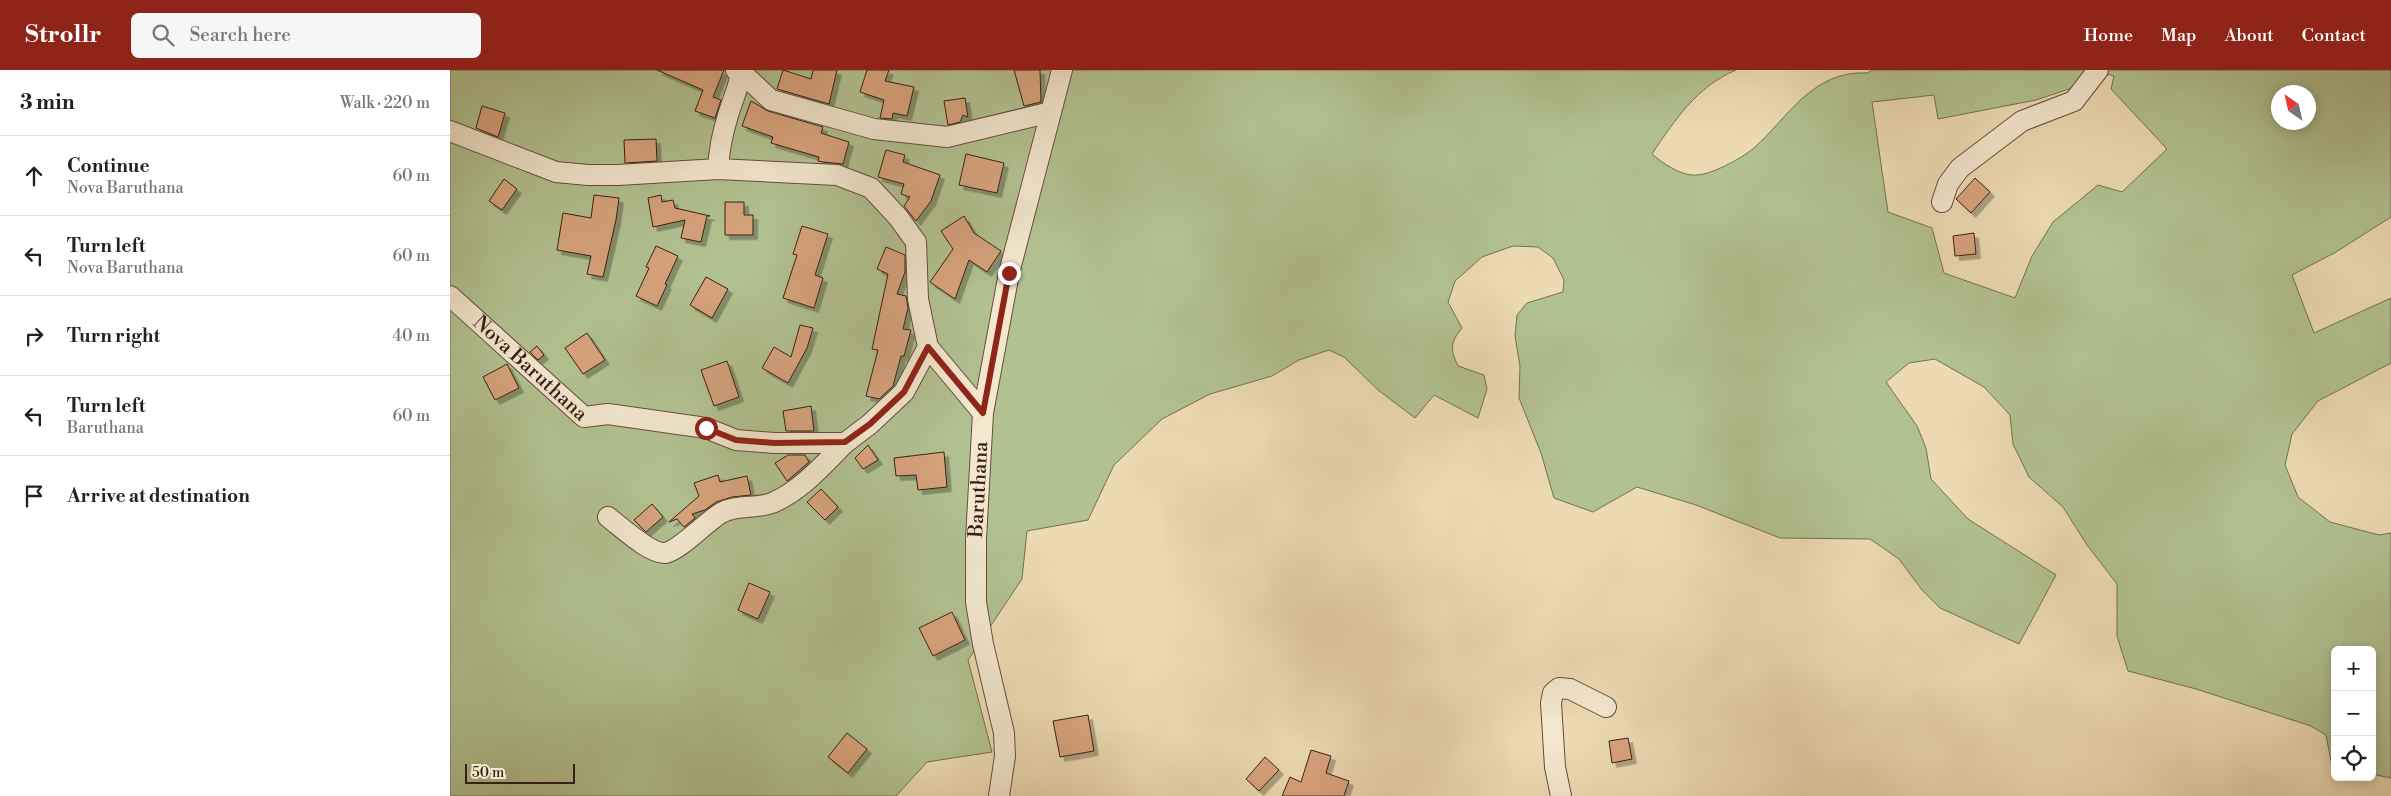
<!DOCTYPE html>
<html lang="en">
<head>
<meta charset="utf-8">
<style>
  :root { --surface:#fff; --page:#f6f6f6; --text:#222; --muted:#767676; --line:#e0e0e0; --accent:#8f2418 }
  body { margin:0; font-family:"Libre Bodoni",serif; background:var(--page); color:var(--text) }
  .controls { position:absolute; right:15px; bottom:15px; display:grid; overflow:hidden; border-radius:8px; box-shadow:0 2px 12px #0003 }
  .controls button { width:45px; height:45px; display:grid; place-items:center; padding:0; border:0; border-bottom:1px solid var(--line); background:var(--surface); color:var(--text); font:25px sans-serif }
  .compass { position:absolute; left:1821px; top:15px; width:45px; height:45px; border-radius:50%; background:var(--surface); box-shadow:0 2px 12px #0003; rotate:326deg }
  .scale { position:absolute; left:15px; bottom:12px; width:110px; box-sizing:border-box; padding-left:5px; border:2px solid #382016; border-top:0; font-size:14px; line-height:18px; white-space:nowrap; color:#382016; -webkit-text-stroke:4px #f3e7ce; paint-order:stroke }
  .stop { position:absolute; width:15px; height:15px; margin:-11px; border:4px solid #8f2418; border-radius:50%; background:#fff }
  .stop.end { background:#8f2418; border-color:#fff; box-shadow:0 1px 5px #0008 }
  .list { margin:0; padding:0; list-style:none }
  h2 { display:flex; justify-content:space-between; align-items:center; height:65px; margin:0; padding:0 20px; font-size:21px }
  h2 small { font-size:16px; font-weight:400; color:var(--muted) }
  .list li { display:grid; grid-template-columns:32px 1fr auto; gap:15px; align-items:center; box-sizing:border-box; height:80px; padding:0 20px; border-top:1px solid var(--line) }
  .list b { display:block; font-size:19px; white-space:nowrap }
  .list p { margin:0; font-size:16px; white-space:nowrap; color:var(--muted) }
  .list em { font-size:16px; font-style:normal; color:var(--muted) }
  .icon { flex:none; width:28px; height:28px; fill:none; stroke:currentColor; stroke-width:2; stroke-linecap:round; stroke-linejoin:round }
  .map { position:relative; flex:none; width:1941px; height:726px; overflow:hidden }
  header { display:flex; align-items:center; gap:30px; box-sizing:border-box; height:70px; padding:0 25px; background:var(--accent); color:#fff }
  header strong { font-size:24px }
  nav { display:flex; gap:28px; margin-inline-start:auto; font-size:18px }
  .search { width:350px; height:45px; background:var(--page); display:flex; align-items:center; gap:12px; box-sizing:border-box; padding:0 18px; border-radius:8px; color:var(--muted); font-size:19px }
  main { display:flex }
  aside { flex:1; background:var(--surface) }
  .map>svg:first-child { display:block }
</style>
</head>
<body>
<header>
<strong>Strollr</strong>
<div class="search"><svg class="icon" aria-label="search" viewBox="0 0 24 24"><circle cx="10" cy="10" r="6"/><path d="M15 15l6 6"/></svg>Search here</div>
<nav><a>Home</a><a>Map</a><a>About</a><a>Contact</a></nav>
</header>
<main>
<aside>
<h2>3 min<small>Walk · 220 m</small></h2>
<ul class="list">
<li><svg class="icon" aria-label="ahead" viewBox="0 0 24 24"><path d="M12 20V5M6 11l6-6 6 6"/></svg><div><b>Continue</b><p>Nova Baruthana</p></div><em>60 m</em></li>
<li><svg class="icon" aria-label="left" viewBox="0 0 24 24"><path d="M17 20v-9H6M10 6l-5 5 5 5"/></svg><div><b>Turn left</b><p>Nova Baruthana</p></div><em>60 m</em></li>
<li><svg class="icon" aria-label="right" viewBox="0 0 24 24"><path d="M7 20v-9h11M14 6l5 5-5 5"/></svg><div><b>Turn right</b></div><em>40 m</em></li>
<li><svg class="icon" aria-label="left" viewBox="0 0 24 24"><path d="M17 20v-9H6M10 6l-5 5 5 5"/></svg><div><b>Turn left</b><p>Baruthana</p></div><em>60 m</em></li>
<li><svg class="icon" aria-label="arrive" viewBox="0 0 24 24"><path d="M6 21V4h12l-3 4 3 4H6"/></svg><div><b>Arrive at destination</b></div></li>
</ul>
</aside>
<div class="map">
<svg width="1941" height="726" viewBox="0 0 1941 726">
  <defs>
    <filter id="shadow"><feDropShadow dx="4.5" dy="4.5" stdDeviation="0" flood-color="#0004"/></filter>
  </defs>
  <rect width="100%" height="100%" fill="#ecdab3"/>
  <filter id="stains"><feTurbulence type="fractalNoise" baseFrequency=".004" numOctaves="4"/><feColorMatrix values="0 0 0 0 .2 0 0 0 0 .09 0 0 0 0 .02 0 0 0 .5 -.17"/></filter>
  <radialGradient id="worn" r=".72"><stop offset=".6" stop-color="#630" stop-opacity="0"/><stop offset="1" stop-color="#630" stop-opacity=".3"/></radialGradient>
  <path fill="#b2c191" stroke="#757054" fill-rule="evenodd" d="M0 0H1286C1246 17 1225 50 1202 84 1212 93 1229 104 1242 105 1259 107 1292 88 1304 78 1337 49 1362 0 1417 3L1422 0H1637L1625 17 1586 30 1488 49 1484 25 1422 32 1438 142 1482 158 1494 203 1565 228 1582 186 1603 152 1648 115 1672 122 1717 79 1661 19 1664 6 1643 0H1941V147L1886 182 1842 205 1864 263 1941 228V293L1868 331 1842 364 1835 395 1848 427 1880 452 1929 465 1941 463V708L1922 704V580H1885V696H1882L1876 665 1861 656 1746 619 1678 601 1667 566V514L1637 475 1613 437 1579 407 1563 374 1560 345 1534 317 1485 289 1459 293 1436 312 1467 356 1476 378 1481 409 1518 449 1606 505 1569 574 1490 538 1472 520 1449 489 1420 469 1330 468 1246 435 1187 417 1143 442 1104 428 1091 383 1069 328 1070 296 1065 266 1067 245 1077 233 1113 222 1114 210 1103 188 1088 177 1063 176 1032 187 1005 211 998 232 1012 258C1000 273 1000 279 1008 296L1034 305 1037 319 1028 348 984 325 965 348 928 320 894 287 879 280 849 290 822 306 760 324 712 349 664 395 638 450 577 461 572 509 518 590 542 682 477 692 446 726H0ZM1828 22H1858V52H1828Z"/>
  <path fill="#d7a37c" stroke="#382016" filter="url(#shadow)" d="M207 0H274L263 27 271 30 265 48 245 41 253 20Z
    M333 0 361 9 363 0H387L379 34 327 19Z
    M417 0H439L435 11 464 17 457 46 443 43 442 49 430 48 434 30 410 22Z
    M564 0H590L591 32 574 36Z
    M515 28 518 47 513 45 510 52 498 55 494 31Z
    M301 31 318 41 373 57 371 63 399 72 393 94 373 92 368 91 369 87 321 73 323 67 292 56Z
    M32 36 55 43 48 67 26 58Z
    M206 69 207 91 175 93 174 70Z
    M436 80 455 85 453 92 490 105 481 131 466 151 454 136 460 127 451 124 454 114 428 107Z
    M516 84 554 93 547 123 509 115Z
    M1525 108 1540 122 1521 143 1506 129Z
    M54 109 67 119 52 140 39 131Z
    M144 125 169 128 166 150 153 207 137 204 141 186 107 180 113 143 141 148Z
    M211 125 212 132 223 130 225 138 260 146H257L251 172 231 168 235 150 203 157 198 128Z
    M275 132H294V145H303V165H275Z
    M514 146 524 163 551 181 537 202 519 190 505 229 480 212 503 179 491 161Z
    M352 156 378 164 365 205 373 208 364 238 333 228 347 185 343 184Z
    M1524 163 1526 184 1505 186 1503 166Z
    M206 176 228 186 215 214 217 215 207 236 186 226 199 198 196 197Z
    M436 177 455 185V202L447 224 456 226 458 238 453 259 461 260 454 286H451L443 316 429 329 416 326 428 280 422 279 438 204 427 199Z
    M256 207 278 219 262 248 240 235Z
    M350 255 363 258 357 278 338 313 312 298 324 277 341 287Z
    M137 263 155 290 133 304 115 278Z
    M87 276 94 285 88 290 80 282Z
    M277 291 289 327 264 336 251 300Z
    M57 294 69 318 45 330 33 307Z
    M361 336 364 361H336L333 341Z
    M418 375 428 390 413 399 405 388Z
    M494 382 497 417 468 420 466 405 446 406 444 388Z
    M338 385H355L359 392 337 411 325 393Z
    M268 405 270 412 297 406 301 425 282 427 266 432 255 440 242 444 245 448 234 457 227 449 219 452 249 426 244 413Z
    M371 419 388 437 375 450 357 432Z
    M202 434 213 447 196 462 184 450Z
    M299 513 320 522 308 549 288 540Z
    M502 542 515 570 483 586 469 558Z
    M638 645 644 681 610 687 603 651Z
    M397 663 417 679 398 703 378 687Z
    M1178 668 1182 689 1162 693 1159 671Z
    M861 680 881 686 876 703 899 711 894 726H832L840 707 851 712Z
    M815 687 829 700 809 721 796 709Z"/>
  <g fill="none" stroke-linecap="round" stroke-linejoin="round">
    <g stroke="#654e3d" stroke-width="22">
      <g id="minor">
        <path d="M286 0 291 2 321 30 424 59 497 67 601 42"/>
        <path d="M0 61 106 102 138 105H168L268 99 387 105 421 118 448 147 466 172 468 229 478 277 533 343"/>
        <path d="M268 99C269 82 272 65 277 49 281 32 290 17 291 0"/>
        <path d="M1492 132 1498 114 1510 98 1572 51 1624 31 1648 0"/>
        <path id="s1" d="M0 226 134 347 158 344 256 358 286 370 324 373H395L420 354 454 322 478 277"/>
        <path d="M158 447C170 456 200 484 215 483 229 481 256 452 271 443 287 434 306 439 322 433 351 421 374 394 395 373"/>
        <path id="s2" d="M549 726 555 686 554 663 533 574 526 532V469L533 343 559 203 612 0"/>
        <path d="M1111 726 1105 697 1101 633 1103 623 1109 618 1120 619 1156 637"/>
      </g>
    </g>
    <use href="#minor" stroke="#f3e7ce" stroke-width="20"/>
  </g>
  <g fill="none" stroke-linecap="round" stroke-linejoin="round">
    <path stroke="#8f2418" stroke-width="6" d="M256 358 286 370 324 373 395 372 420 354 454 322 478 277 533 343 559 203"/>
  </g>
  <g text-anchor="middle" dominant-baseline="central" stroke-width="4" stroke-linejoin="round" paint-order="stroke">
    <g font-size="20" fill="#382016" stroke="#f3e7ce">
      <text stroke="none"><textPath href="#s1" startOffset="108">Nova Baruthana</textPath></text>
      <text stroke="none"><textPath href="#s2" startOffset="310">Baruthana</textPath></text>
    </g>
  </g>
  <rect width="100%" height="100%" filter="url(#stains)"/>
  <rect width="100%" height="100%" fill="url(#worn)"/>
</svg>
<div class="controls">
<button>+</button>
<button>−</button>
<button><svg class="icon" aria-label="locate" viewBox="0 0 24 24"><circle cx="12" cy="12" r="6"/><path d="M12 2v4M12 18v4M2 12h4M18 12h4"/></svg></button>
</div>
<svg class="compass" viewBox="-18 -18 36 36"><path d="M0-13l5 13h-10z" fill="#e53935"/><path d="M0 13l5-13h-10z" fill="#767676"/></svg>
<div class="scale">50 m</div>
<div class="stop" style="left:256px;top:358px"></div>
<div class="stop end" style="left:559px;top:203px"></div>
</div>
</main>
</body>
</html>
